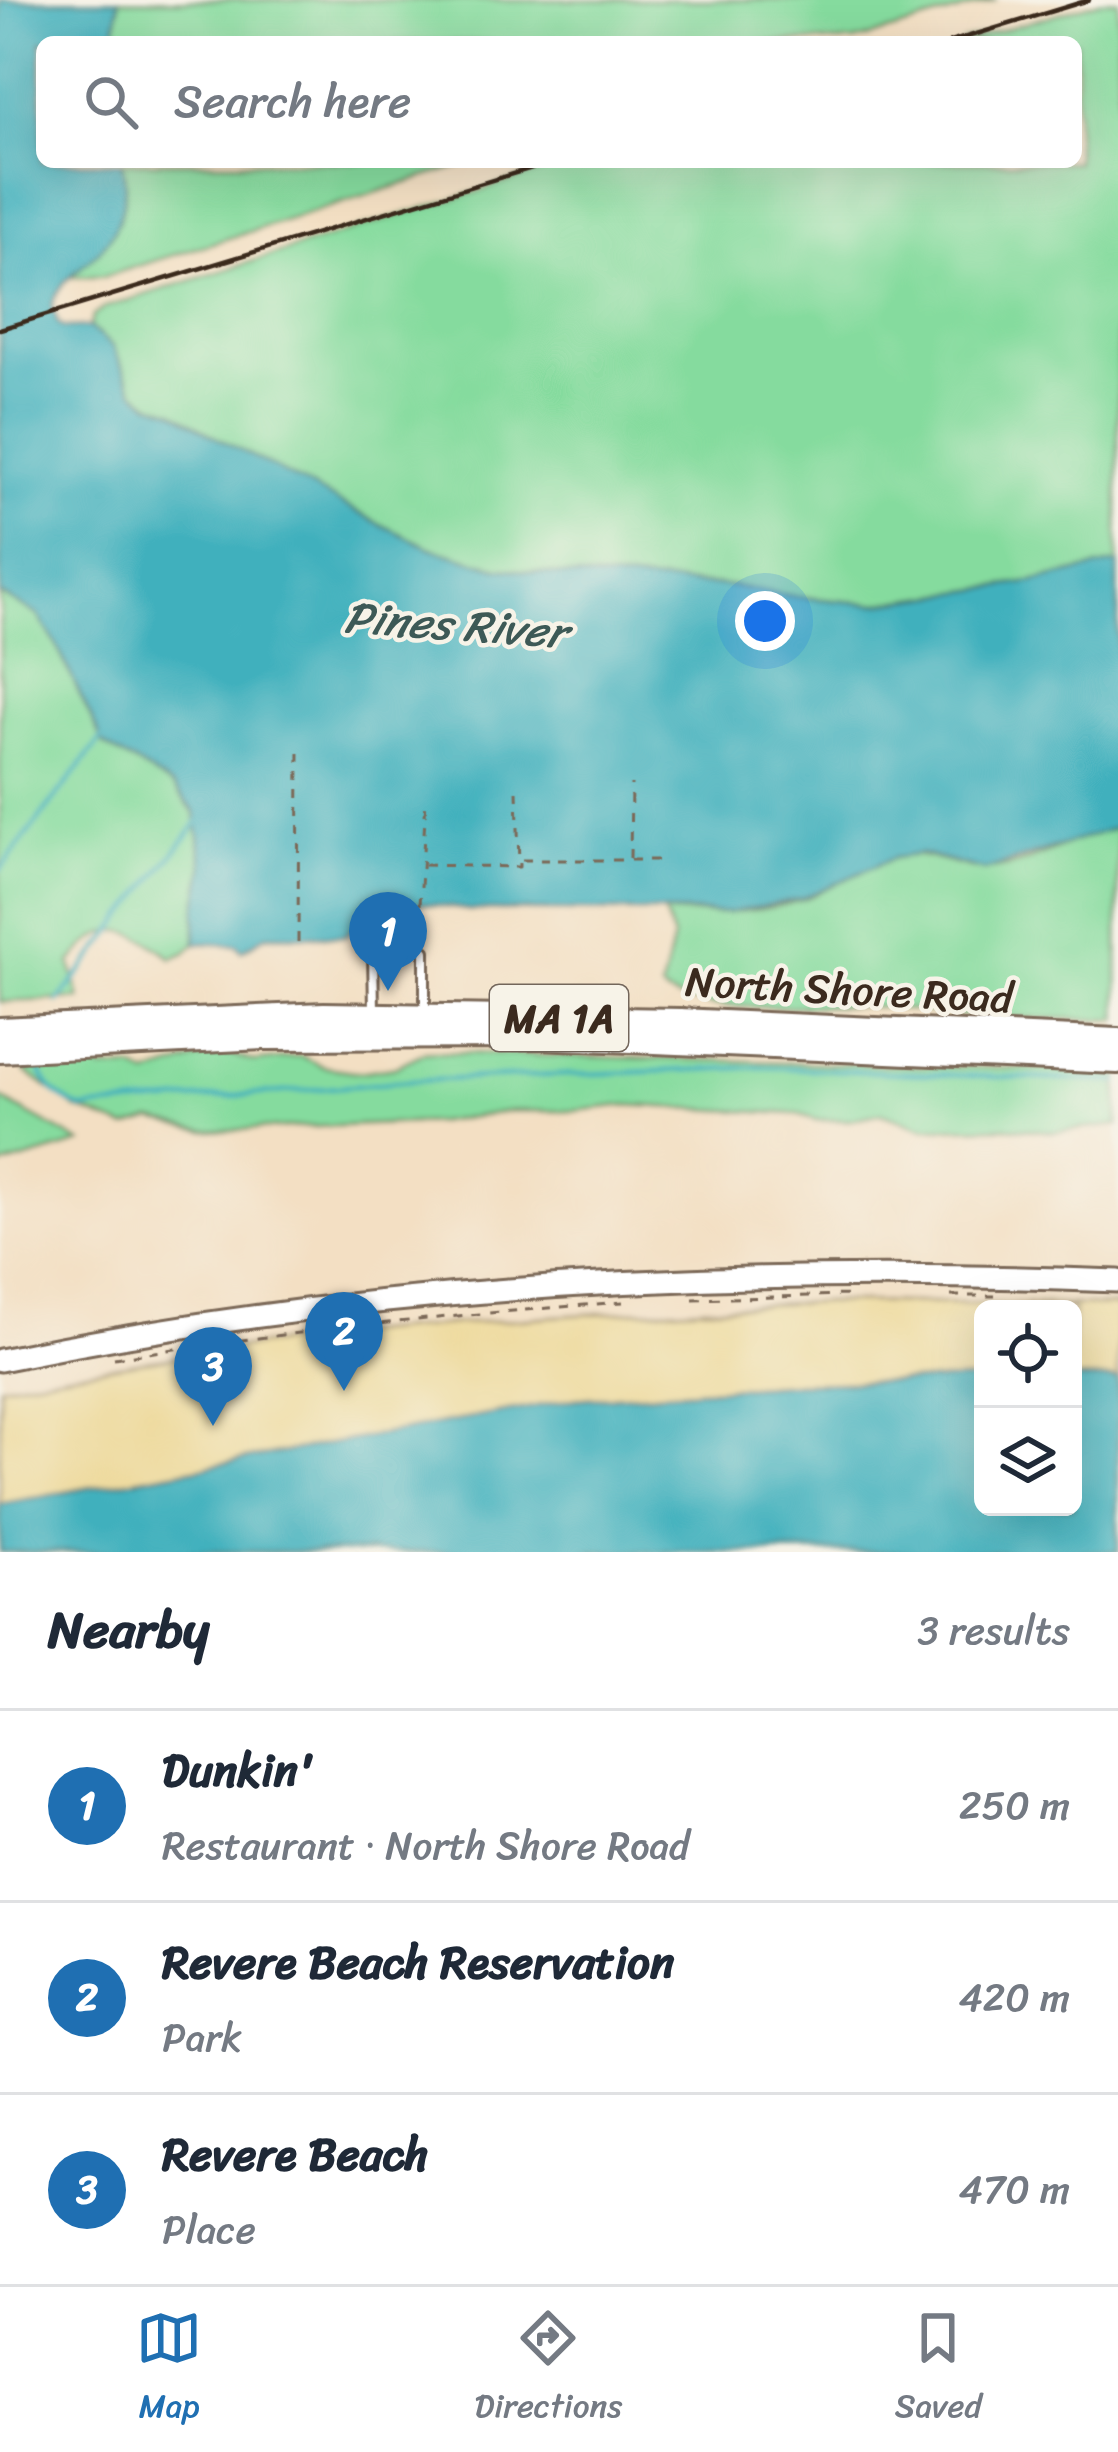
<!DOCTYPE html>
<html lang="en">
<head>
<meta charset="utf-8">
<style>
  :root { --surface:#fff; --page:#f6f6f7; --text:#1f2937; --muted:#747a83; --line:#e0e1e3; --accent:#1f6fb2 }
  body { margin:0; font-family:Sriracha,sans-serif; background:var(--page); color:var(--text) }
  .controls { position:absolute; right:36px; bottom:36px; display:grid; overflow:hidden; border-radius:18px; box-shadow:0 12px 48px #0002 }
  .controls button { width:108px; height:108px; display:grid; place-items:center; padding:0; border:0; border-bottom:3px solid var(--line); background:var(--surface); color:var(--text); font:60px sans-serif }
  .you { position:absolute; left:765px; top:621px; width:42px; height:42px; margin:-30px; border:9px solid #fff; border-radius:50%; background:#1a73e8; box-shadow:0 0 0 18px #1a73e833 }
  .badge { display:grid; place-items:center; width:78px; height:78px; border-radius:50%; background:var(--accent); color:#fff; font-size:39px; font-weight:700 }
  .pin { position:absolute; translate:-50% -99px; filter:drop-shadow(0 3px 6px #0008) }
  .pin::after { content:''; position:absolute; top:63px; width:42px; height:36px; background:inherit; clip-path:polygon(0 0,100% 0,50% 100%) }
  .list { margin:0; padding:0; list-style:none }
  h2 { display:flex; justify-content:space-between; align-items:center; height:156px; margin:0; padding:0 48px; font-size:51px }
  h2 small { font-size:39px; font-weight:400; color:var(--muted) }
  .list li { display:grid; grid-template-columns:78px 1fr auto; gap:36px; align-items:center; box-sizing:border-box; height:192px; padding:0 48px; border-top:3px solid var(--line) }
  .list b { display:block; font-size:45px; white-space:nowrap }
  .list p { margin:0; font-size:39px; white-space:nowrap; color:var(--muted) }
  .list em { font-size:39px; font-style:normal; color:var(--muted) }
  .icon { flex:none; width:66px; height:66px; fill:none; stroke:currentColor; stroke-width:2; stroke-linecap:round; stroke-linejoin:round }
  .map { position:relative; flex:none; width:1118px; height:1552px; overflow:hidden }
  .search { position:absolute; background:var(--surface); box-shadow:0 12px 48px #0002; left:36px; right:36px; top:36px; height:132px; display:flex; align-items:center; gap:30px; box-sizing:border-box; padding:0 42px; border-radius:18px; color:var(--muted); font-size:45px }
  .sheet { height:732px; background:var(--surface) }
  nav { display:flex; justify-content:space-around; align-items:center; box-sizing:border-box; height:168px; border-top:3px solid var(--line); background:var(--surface); font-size:33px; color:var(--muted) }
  nav a { display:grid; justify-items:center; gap:6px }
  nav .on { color:var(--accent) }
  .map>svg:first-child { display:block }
</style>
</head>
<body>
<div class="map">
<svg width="1118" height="1552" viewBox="0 0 1118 1552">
  <rect width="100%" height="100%" fill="#f7f3e8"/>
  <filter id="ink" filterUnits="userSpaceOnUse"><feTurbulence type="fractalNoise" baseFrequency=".00833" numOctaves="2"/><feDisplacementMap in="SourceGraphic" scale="24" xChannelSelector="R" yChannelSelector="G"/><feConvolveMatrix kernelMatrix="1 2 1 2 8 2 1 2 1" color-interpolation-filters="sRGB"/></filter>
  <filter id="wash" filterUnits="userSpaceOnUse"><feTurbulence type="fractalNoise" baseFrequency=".004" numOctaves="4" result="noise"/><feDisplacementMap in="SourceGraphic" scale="48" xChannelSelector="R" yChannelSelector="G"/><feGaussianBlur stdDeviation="2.7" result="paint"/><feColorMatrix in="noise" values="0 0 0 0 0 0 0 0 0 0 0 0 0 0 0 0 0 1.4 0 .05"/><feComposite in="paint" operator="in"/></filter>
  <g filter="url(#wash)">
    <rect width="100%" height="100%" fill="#f3dfc3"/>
    <path fill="#85db9e" stroke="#60825e" stroke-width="3" d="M119 0H997L854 42H114Z
      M1104 0H1118V563L1033 582 875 604 799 597 732 586 586 578 498 568 431 548 374 521 210 434 173 410 150 403 134 390 112 346 89 327 93 316 106 307 572 162H1076V42H961Z
      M121 162H474L103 277H71C104 242 137 214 121 162Z
      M0 594 38 615 56 644 104 745 173 786 195 813 204 867 196 911V943L185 953 172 958C131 926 107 916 71 963L80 999 0 1002Z
      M1118 827V1020C1059 1019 1001 1018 943 1014 918 1012 894 1007 869 1006 825 1003 691 1017 661 990L673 938 664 913C705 915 773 913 811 896 838 882 865 865 895 857 931 849 960 873 995 869 1038 864 1076 834 1118 827Z
      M426 1052 1102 1071 1118 1073V1125L1054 1132 1007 1127 923 1128 881 1113 850 1120H816L798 1114 626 1105 574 1111H510L439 1122 205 1131 152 1120 126 1128 77 1109 26 1072V1066L54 1055 80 1056 101 1070 133 1069 148 1076 213 1054 233 1055 255 1062 301 1056 325 1067 360 1072 394 1067Z
      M0 1098 81 1143 0 1167Z"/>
    <path fill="#eeda9e" stroke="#94825e" stroke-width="3" d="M837 1302 1118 1306V1379H1073V1309H983V1380L798 1383 576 1399 0 1504V1385C277 1335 556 1310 837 1302Z"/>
    <path fill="#41b0bd" stroke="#3e6d6e" stroke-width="3" d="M0 0H119L114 42H42V162H121C130 190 122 226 101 249 83 269 58 279 52 306L58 323 64 328 89 327 112 346 134 390 149 403 173 410 210 434 374 521 431 548 498 568 586 578 732 586 799 597 875 604 1033 582 1118 563V827L985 871 921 854 894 858 800 899 728 913 468 910 422 903 378 913 344 936 266 935 242 951 237 945 196 943V911L204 867 195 812 173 786 104 745 56 644 38 615 0 594Z
      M1073 1379H1118V1552H0V1504L576 1399 798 1383 983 1380V1507H1073Z"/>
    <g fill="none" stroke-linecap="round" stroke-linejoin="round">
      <path stroke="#41b0bd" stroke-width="4.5" d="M0 870 103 737
        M58 1002 198 822
        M40 1069C49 1092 60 1098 82 1109L411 1081 766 1067 1118 1082"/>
    </g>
  </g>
  <g filter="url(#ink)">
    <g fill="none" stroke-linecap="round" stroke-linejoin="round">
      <g stroke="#7b6958" stroke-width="14">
        <path id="service" d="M374 1011 373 952C392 946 407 941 425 951V1014"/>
      </g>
      <g stroke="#7b6958" stroke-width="27">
        <path id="secondary" d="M0 1360C363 1285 748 1266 1118 1281"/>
      </g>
      <g stroke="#7b6958" stroke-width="30">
        <path id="trunk" d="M0 1030 324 1015 680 1021 1118 1041
          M0 1050 263 1037 538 1036 1118 1061"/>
      </g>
      <path stroke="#7b6958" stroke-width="3" stroke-dasharray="9 9" stroke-linecap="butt" d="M630 858 631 784
        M522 860H661
        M424 865 519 867 517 790
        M420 905 426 799
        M298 942 299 747
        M951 1296H995
        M693 1299 851 1295
        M114 1358C284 1332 452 1315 623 1302"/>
      <use href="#service" stroke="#fff" stroke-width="8"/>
      <use href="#secondary" stroke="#fff" stroke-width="21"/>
      <use href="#trunk" stroke="#fff" stroke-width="24"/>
      <path stroke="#3b2a1e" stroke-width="4.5" d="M950 42 1089 0
        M0 329 552 162"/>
    </g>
  </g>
  <g text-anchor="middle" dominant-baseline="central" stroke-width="9" stroke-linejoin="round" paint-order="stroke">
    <rect fill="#f7f3e8" stroke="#73665b" stroke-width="3" x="490" y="985" width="138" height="66" rx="9"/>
    <g font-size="39" font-weight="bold" fill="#3b2a1e">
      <text x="559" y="1018">MA 1A</text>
    </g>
    <g font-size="42" fill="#3b2a1e" stroke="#f7f3e8">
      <text transform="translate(849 990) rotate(3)">North Shore Road</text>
    </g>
    <g font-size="45" font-style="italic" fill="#3d5956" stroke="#f7f3e8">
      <text transform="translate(455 625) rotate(4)">Pines River</text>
    </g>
  </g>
</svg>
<div class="controls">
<button><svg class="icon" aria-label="locate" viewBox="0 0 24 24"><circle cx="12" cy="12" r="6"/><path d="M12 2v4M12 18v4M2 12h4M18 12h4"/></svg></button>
<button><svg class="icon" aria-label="layers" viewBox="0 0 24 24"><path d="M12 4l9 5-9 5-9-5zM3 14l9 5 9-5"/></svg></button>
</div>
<div class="you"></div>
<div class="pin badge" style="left:388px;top:991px">1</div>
<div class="pin badge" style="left:344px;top:1391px">2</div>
<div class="pin badge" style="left:213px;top:1426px">3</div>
<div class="search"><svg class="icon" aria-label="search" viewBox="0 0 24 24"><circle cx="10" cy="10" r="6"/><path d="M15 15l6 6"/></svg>Search here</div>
</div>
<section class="sheet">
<h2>Nearby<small>3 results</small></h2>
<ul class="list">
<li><span class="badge">1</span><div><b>Dunkin'</b><p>Restaurant · North Shore Road</p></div><em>250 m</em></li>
<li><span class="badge">2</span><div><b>Revere Beach Reservation</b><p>Park</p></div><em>420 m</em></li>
<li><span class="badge">3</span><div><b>Revere Beach</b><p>Place</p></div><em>470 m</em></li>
</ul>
</section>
<nav>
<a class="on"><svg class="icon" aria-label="map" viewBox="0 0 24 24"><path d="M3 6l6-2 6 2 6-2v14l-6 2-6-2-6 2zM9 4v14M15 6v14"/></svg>Map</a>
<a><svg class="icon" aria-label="directions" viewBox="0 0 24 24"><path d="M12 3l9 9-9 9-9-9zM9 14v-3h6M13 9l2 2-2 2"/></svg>Directions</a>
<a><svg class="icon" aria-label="saved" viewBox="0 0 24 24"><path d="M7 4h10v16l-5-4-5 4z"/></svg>Saved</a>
</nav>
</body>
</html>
